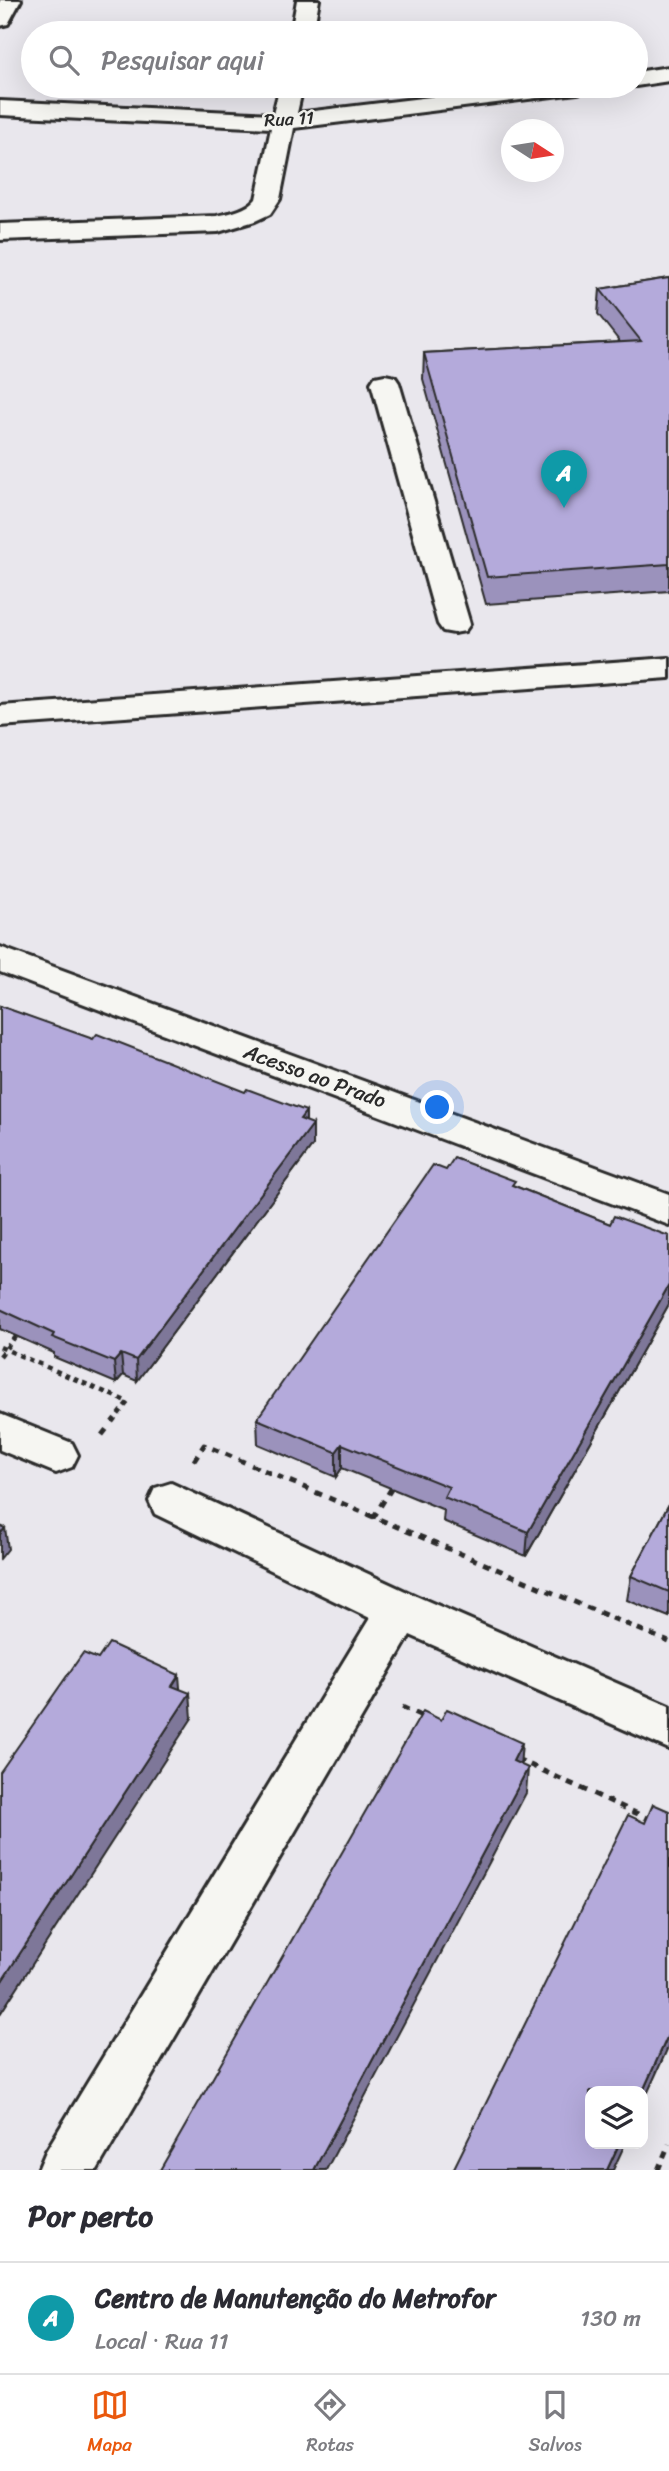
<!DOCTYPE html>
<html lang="pt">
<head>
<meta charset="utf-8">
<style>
  :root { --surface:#fff; --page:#f2f2f3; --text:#2b2b33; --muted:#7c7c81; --line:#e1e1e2; --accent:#ea580c }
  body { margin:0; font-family:Sriracha,sans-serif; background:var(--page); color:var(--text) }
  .controls { position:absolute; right:21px; bottom:21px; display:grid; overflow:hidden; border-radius:14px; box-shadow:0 7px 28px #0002 }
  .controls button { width:63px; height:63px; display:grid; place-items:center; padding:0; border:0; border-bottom:2px solid var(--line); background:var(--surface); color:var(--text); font:35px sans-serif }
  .compass { position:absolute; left:501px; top:119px; width:63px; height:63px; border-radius:50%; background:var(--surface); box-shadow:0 7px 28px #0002; rotate:102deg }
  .you { position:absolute; left:438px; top:1108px; width:24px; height:24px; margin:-18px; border:5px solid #fff; border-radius:50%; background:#1a73e8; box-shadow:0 0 0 10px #1a73e833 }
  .badge { display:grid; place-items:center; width:46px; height:46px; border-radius:50%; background:var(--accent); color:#fff; font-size:23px; font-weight:700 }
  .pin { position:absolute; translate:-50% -58px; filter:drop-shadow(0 2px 4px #0008) }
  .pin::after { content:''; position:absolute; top:37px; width:24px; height:21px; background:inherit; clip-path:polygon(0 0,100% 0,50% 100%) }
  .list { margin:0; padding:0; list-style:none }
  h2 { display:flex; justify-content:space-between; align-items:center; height:91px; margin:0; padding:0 28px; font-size:30px }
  h2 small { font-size:23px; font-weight:400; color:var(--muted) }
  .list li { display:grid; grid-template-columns:46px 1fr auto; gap:21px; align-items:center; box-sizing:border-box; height:112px; padding:0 28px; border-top:2px solid var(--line) }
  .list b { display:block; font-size:26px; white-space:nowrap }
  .list p { margin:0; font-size:23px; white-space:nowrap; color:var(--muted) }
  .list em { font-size:23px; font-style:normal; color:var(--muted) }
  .icon { flex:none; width:38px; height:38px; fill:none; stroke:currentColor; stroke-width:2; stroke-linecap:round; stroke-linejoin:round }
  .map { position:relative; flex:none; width:669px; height:2170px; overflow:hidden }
  .search { position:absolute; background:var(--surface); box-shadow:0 7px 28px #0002; left:21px; right:21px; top:21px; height:77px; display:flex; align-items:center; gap:18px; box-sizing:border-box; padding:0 24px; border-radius:38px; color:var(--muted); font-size:26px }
  .sheet { height:203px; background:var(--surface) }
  nav { display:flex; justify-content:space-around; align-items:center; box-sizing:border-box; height:98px; border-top:2px solid var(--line); background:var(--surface); font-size:19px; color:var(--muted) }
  nav a { display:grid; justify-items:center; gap:4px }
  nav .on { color:var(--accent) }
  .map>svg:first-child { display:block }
</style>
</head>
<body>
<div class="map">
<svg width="669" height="2170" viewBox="0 0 669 2170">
  <rect width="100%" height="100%" fill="#e9e7ed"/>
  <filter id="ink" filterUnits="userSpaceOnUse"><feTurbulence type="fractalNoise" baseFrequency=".0143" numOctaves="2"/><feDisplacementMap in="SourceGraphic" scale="14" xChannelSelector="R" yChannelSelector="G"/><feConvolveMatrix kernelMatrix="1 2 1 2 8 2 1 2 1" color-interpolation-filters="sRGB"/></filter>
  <g filter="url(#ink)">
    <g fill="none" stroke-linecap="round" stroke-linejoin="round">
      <g stroke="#2b2b2b" stroke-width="6">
        <path id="minor" d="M0 0H21L8 24 0 26Z
          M297 0H319L313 33H291Z
          M669 67V81L636 86H635L636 72Z
          M280 86H303L297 113 523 86H589L585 91 577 93 294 128 280 199 270 214 255 221 218 232 0 240V224L217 216C230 213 247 210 256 199L271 128 0 115V101L273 114Z
          M385 375 395 377 399 383 470 624 465 631 454 633 443 631 438 624 371 383 375 377Z
          M669 658V678L0 726V706Z
          M0 947 669 1194V1225L0 972Z
          M0 1414 72 1443 78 1455 72 1467 56 1473 0 1450Z
          M171 1483 416 1596 669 1706V1749L410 1635 97 2170H38L46 2151 370 1618 155 1514 149 1501 155 1488Z"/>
      </g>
      <path stroke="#2b2b2b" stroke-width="4.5" stroke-dasharray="5 5" stroke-linecap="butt" d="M0 1347 128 1402 109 1426
        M0 1356 18 1333"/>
      <path stroke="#2b2b2b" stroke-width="5" stroke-dasharray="7 7" stroke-linecap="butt" d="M102 1435 110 1425
        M194 1461 204 1445 669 1642
        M373 1518 393 1486
        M402 1707 426 1718
        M517 1759 649 1819
        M658 2170 669 2144"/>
      <use href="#minor" fill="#f6f6f2" fill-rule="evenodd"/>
    </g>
    <path fill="#9b92bc" stroke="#2b2b2b" stroke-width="2" d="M669 278V591L486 604 423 379 424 353 620 342 598 314 600 289Z
      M0 1006 306 1121 313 1145 137 1381 123 1375 116 1383 54 1357V1353L0 1329Z
      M446 1170 515 1186 610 1224 669 1236V1304L526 1556 443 1521 444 1510 342 1468 336 1477 258 1444 257 1419Z
      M669 1504V1617L627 1600 631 1576Z"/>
    <path fill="#7e7799" stroke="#2b2b2b" stroke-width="2" d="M306 1111V1132L300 1119Z
      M313 1124V1145L137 1381 136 1360Z
      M669 1285V1304L526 1556 528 1532Z
      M121 1354 123 1375 116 1383 114 1362Z
      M342 1444V1468L336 1477V1452Z
      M5 1528 8 1549 0 1559V1534Z
      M179 1675 181 1700 172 1686Z
      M190 1693 192 1718 0 2014V1984Z
      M522 1743 520 1767 513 1761Z
      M528 1768 526 1793 326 2170H314Z
      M669 2033V2045L643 2103V2091Z
      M619 2144H625L613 2170H607Z"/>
    <path fill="#b4aadb" stroke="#2b2b2b" stroke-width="2" d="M669 278V564L487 577 424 353 641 341 600 289Z
      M0 1006 93 1039 97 1034 245 1092 247 1089 306 1111 300 1119 313 1124 136 1360 121 1354 114 1362 52 1337 54 1334 0 1309Z
      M454 1158 515 1181 512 1185 610 1224 614 1216 669 1236V1285L528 1532 444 1497 449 1487 342 1444 336 1452 257 1419 433 1165 446 1170Z
      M669 1504V1592L631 1576Z
      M0 1526 5 1528 0 1534Z
      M109 1643 179 1675 172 1686 190 1693 0 1984V1772L83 1653 98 1659Z
      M447 1709 522 1743 513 1761 528 1768 314 2170H160L423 1711 441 1720Z
      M653 1804 669 1811V2033L643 2091H590V2144H619L607 2170H453L628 1815 645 1823Z"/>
  </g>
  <g text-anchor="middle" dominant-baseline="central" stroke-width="5" stroke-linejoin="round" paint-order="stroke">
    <g font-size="18" fill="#2b2b2b" stroke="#f6f6f2">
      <text transform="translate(289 119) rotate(-3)">Rua 11</text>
    </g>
    <g font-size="21" fill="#2b2b2b" stroke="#f6f6f2">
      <text transform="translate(315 1076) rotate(20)">Acesso ao Prado</text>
    </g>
  </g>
</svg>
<div class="controls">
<button><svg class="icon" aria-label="layers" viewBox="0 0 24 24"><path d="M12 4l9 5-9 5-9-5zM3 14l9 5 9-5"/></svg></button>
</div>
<svg class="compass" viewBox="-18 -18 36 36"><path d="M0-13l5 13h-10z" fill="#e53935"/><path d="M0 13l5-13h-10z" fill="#7c7c81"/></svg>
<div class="you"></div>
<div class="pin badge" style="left:564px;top:508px;background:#0f9aa8">A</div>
<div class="search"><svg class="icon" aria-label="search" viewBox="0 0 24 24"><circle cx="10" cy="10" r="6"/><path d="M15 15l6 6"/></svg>Pesquisar aqui</div>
</div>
<section class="sheet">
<h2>Por perto<small></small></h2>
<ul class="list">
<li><span class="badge" style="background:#0f9aa8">A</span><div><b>Centro de Manutenção do Metrofor</b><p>Local · Rua 11</p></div><em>130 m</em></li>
</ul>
</section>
<nav>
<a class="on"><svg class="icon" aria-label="map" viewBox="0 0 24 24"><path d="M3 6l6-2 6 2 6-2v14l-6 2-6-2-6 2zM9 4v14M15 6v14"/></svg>Mapa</a>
<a><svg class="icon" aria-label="directions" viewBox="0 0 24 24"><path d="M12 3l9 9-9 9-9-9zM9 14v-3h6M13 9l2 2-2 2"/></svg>Rotas</a>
<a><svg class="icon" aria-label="saved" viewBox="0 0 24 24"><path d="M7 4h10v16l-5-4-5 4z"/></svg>Salvos</a>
</nav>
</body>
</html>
